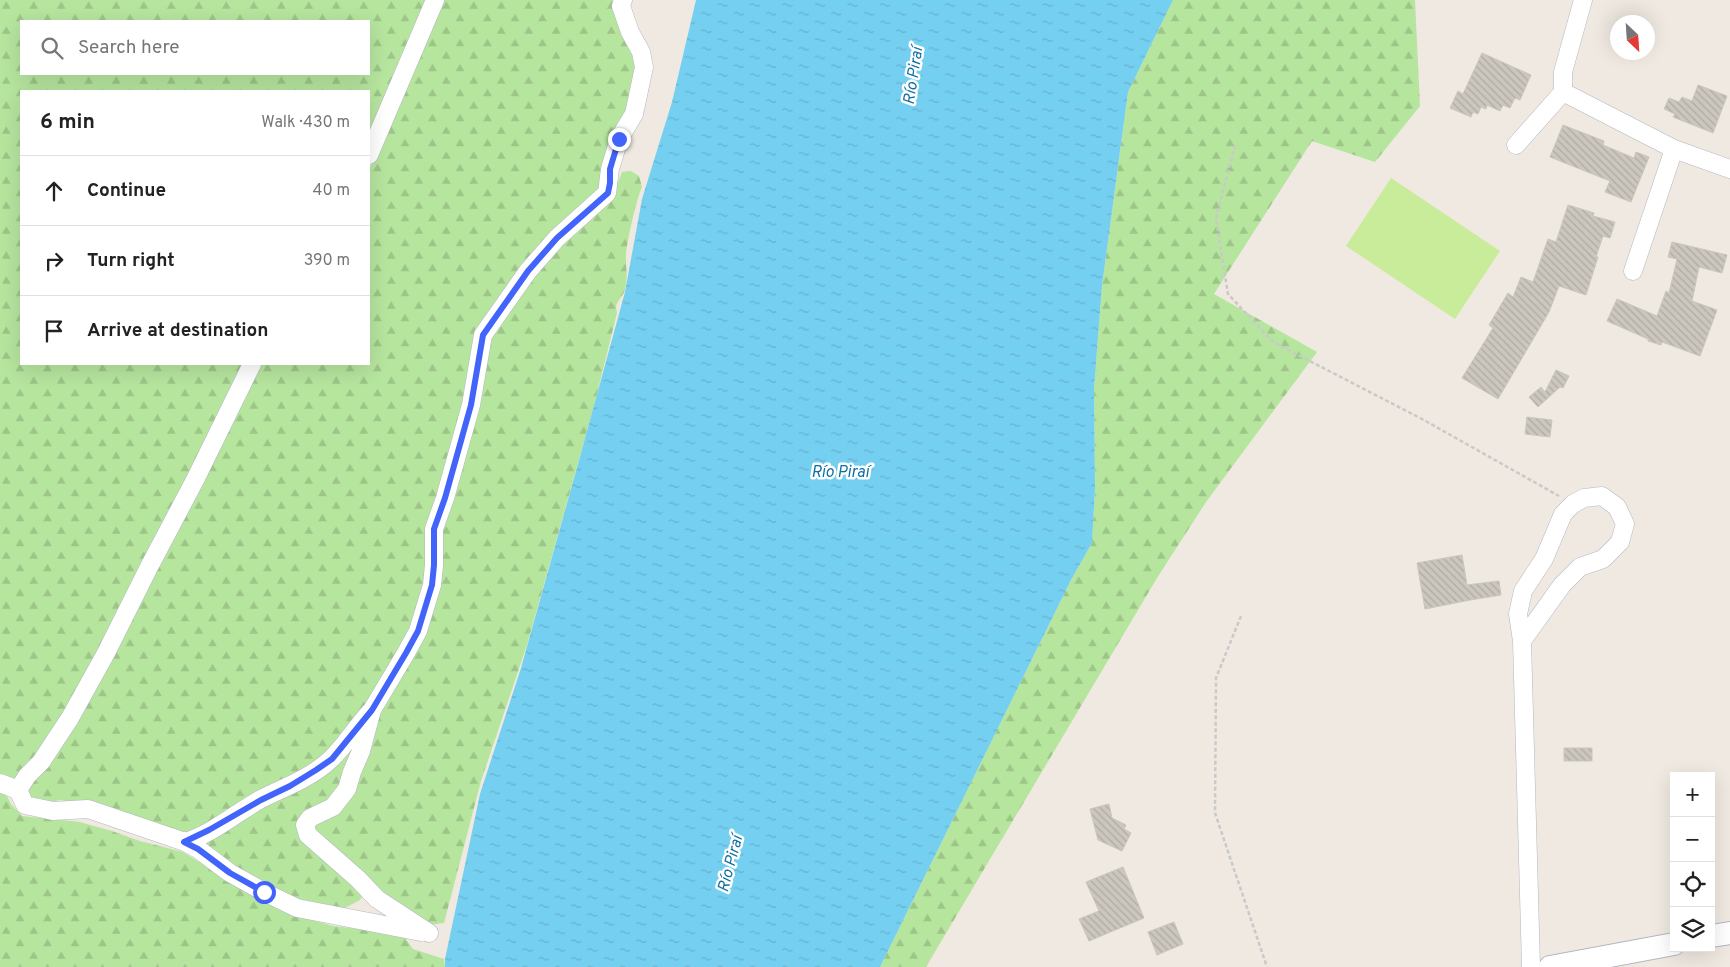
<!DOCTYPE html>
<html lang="en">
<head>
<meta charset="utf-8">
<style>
  :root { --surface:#fff; --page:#f6f6f6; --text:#222; --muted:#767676; --line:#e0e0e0 }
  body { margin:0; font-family:Overpass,sans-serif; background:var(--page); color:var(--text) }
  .controls { position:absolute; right:15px; bottom:15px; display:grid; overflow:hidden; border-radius:0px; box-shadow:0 5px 20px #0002 }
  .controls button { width:45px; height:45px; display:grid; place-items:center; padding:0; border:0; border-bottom:1px solid var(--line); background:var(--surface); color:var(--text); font:25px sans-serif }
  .compass { position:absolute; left:1610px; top:15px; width:45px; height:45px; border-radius:50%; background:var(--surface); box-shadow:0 5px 20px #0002; rotate:155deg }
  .stop { position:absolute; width:15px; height:15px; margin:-11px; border:4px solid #4264fb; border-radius:50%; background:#fff }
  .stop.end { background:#4264fb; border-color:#fff; box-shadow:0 1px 5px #0008 }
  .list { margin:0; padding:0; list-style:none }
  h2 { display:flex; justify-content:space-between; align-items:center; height:65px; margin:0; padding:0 20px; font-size:21px }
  h2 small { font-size:16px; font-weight:400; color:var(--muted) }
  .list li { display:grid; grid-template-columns:32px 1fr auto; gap:15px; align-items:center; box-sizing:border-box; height:70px; padding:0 20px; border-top:1px solid var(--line) }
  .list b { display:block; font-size:19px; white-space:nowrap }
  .list em { font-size:16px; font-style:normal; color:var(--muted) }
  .icon { flex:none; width:28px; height:28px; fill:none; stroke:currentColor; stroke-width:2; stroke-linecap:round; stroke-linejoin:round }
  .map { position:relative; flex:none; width:1730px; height:967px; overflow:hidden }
  .search { position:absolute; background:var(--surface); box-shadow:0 5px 20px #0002; left:20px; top:20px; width:350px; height:55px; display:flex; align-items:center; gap:12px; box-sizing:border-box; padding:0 18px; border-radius:0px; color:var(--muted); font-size:19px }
  .panel { position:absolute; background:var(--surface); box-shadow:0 5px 20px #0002; left:20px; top:90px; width:350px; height:275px; border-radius:0px }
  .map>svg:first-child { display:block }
</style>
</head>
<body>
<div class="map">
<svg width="1730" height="967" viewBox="0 0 1730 967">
  <defs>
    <pattern id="forest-firs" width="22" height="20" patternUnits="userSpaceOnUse" patternTransform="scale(1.25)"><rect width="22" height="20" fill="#b6e59e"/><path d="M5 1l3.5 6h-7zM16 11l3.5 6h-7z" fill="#9dc588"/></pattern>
    <pattern id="water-ripples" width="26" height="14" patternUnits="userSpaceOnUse" patternTransform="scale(1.25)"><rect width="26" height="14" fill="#75cff0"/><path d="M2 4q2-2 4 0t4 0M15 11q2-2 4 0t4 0" fill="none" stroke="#66b2ce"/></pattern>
    <pattern id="building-back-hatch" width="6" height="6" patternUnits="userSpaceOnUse" patternTransform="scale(1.25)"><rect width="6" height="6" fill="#cbc7bf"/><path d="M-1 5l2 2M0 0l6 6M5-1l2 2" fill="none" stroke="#afaba4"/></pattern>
  </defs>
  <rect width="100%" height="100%" fill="#efe9e1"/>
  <path fill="url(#forest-firs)" fill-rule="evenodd" d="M0 0H429L369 144V91H21V364H247L74 701 32 759 27 762 19 779H0ZM21 21H369V74H21Z
    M439 0H618L639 66 604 188 492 314 428 567 415 630 334 751 190 838 83 804 60 800 38 805 28 797V780L256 364H369V169Z
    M1173 0H1415L1420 106 1375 162 1312 141 1214 294 1317 352 1206 502 1157 578 926 967H880L1071 580 1092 543 1095 489 1094 389 1102 286 1128 92Z
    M631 171 639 176 642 187C637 197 625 248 626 259 626 271 628 276 625 289 624 295 618 300 616 306L617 313 594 406 527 645 481 781 444 923 429 925 410 917 308 825 334 809 391 685 438 545 486 337 533 273 612 190 619 180 622 172Z
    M359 728 344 790 306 819 363 895 360 900 343 909 285 899 195 842 285 791Z
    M0 790 5 792 11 804 22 816 80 822 112 831 140 841 183 852 219 874 309 919 333 926 402 934 413 949 444 959 445 967H0Z"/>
  <path fill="#c9ec9a" d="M1391 178 1500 251 1455 319 1346 246Z"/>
  <path fill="url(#water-ripples)" d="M696 0H1173L1128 92 1102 286 1094 389 1095 489 1092 543 1071 580 880 967H445V959L480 794 521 668 578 464 625 292 642 199 672 102Z"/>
  <path fill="url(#building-back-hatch)" stroke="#cbc5ba" d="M1482 53 1531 75 1520 100 1515 98 1510 108 1503 105 1500 111 1487 105 1486 109 1481 107 1478 114 1473 112 1471 117 1450 108 1458 91 1463 94Z
    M1698 85 1727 96 1713 133 1673 117 1675 114 1664 109 1669 98 1679 102 1682 97 1692 101Z
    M1563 125 1604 141 1603 145 1634 158 1636 152 1649 157 1631 202 1605 192 1610 181 1550 157Z
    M1568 205 1594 213 1593 216 1615 222 1610 238 1603 236 1596 257H1598L1586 295 1559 286 1549 312 1498 399 1462 378 1493 328 1489 325 1508 293 1513 297 1521 277 1533 282 1548 239 1556 242Z
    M1672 242 1727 255 1722 273 1699 267 1692 301 1717 310 1700 356 1662 342 1661 345 1648 341V339L1607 321 1617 299 1657 316 1666 291 1669 293 1677 259 1668 257Z
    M1556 370 1569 376 1563 388 1560 387 1538 407 1529 397 1541 387 1545 392Z
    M1527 417 1552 420 1550 437 1525 434Z
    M1462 555 1467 585 1499 581 1501 595 1470 600 1425 609 1417 563Z
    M1564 748H1592V761H1564Z
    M1109 804 1112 818 1126 825 1124 829 1131 833 1122 851 1098 840 1090 809Z
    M1123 867 1144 918 1089 941 1079 919 1099 911 1086 882Z
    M1174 922 1183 944 1157 955 1148 932Z"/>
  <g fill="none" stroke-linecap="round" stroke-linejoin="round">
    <g stroke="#b4b7c1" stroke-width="19">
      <path id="minor" d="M1563 92 1674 149 1730 169
        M1516 145 1563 92V72L1583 0
        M369 155 435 0
        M1633 271 1674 149
        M1522 641 1562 585 1580 567 1603 559 1620 542 1625 524 1617 507 1602 496 1584 498 1573 504 1563 514 1544 559 1523 591 1518 614 1522 641 1531 967
        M0 783 18 790 25 805 53 811 88 809 185 842 198 849 230 873 264 892 297 908 421 932
        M18 790 27 776 41 762 70 718 106 653 149 567 195 480 252 364
        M185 842C212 834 236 813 261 799 285 787 311 778 331 759 344 747 357 726 370 712
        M429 933 377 899 358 879 308 835 305 825 310 818 333 807 347 789 352 772 361 751 372 710 406 653 418 631 432 585 434 565V529L445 498 471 405 483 335 528 271 557 238 607 193 610 169 619 139 634 114 644 67 641 52 630 32 621 6 623 0"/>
    </g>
    <g stroke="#b4b7c1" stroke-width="24">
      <path id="tertiary" d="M1711 936 1730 933
        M1550 967 1674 944"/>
    </g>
    <path stroke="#c9c9c9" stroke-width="2.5" stroke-dasharray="4 2.5" stroke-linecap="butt" d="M1235 145 1216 218 1228 294 1273 342 1422 419 1559 496
      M1241 616 1216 678 1215 813 1267 967"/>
    <use href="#minor" stroke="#fff" stroke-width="18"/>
    <use href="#tertiary" stroke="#fff" stroke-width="22"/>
  </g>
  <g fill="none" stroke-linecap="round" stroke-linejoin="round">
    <path stroke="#4264fb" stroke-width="6" d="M264 892 230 873 198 849 184 842 209 830 261 800 290 786 316 770 332 759 372 710 406 653 418 631 432 585 434 565V529L445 498 471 405 483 335 528 271 557 238 608 193 610 183V169L619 139"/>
  </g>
  <g text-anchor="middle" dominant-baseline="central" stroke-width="5" stroke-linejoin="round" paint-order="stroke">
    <g font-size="16" font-style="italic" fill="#0d6fa3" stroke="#fff">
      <text transform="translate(914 76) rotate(-81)">Río Piraí</text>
      <text x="840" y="473">Río Piraí</text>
      <text transform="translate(731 864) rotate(-75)">Río Piraí</text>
    </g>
  </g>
</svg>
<div class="controls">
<button>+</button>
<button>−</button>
<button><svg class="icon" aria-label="locate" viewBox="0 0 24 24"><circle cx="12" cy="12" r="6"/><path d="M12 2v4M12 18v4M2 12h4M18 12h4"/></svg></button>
<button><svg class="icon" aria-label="layers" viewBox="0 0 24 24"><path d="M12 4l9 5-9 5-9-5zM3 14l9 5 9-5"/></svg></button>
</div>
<svg class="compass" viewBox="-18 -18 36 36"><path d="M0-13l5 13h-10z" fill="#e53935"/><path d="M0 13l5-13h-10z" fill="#767676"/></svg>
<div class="stop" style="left:264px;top:892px"></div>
<div class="stop end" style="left:619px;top:139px"></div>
<div class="search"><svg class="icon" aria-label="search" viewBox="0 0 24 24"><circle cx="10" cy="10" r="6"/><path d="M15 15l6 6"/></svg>Search here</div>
<section class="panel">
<h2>6 min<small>Walk · 430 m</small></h2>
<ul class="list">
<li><svg class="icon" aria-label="ahead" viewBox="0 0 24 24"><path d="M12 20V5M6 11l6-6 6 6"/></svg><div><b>Continue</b></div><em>40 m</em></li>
<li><svg class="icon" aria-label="right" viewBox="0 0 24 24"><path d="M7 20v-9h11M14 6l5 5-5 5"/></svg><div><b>Turn right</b></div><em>390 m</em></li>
<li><svg class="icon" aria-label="arrive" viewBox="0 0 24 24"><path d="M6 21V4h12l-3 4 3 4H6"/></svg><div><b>Arrive at destination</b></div></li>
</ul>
</section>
</div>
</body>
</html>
